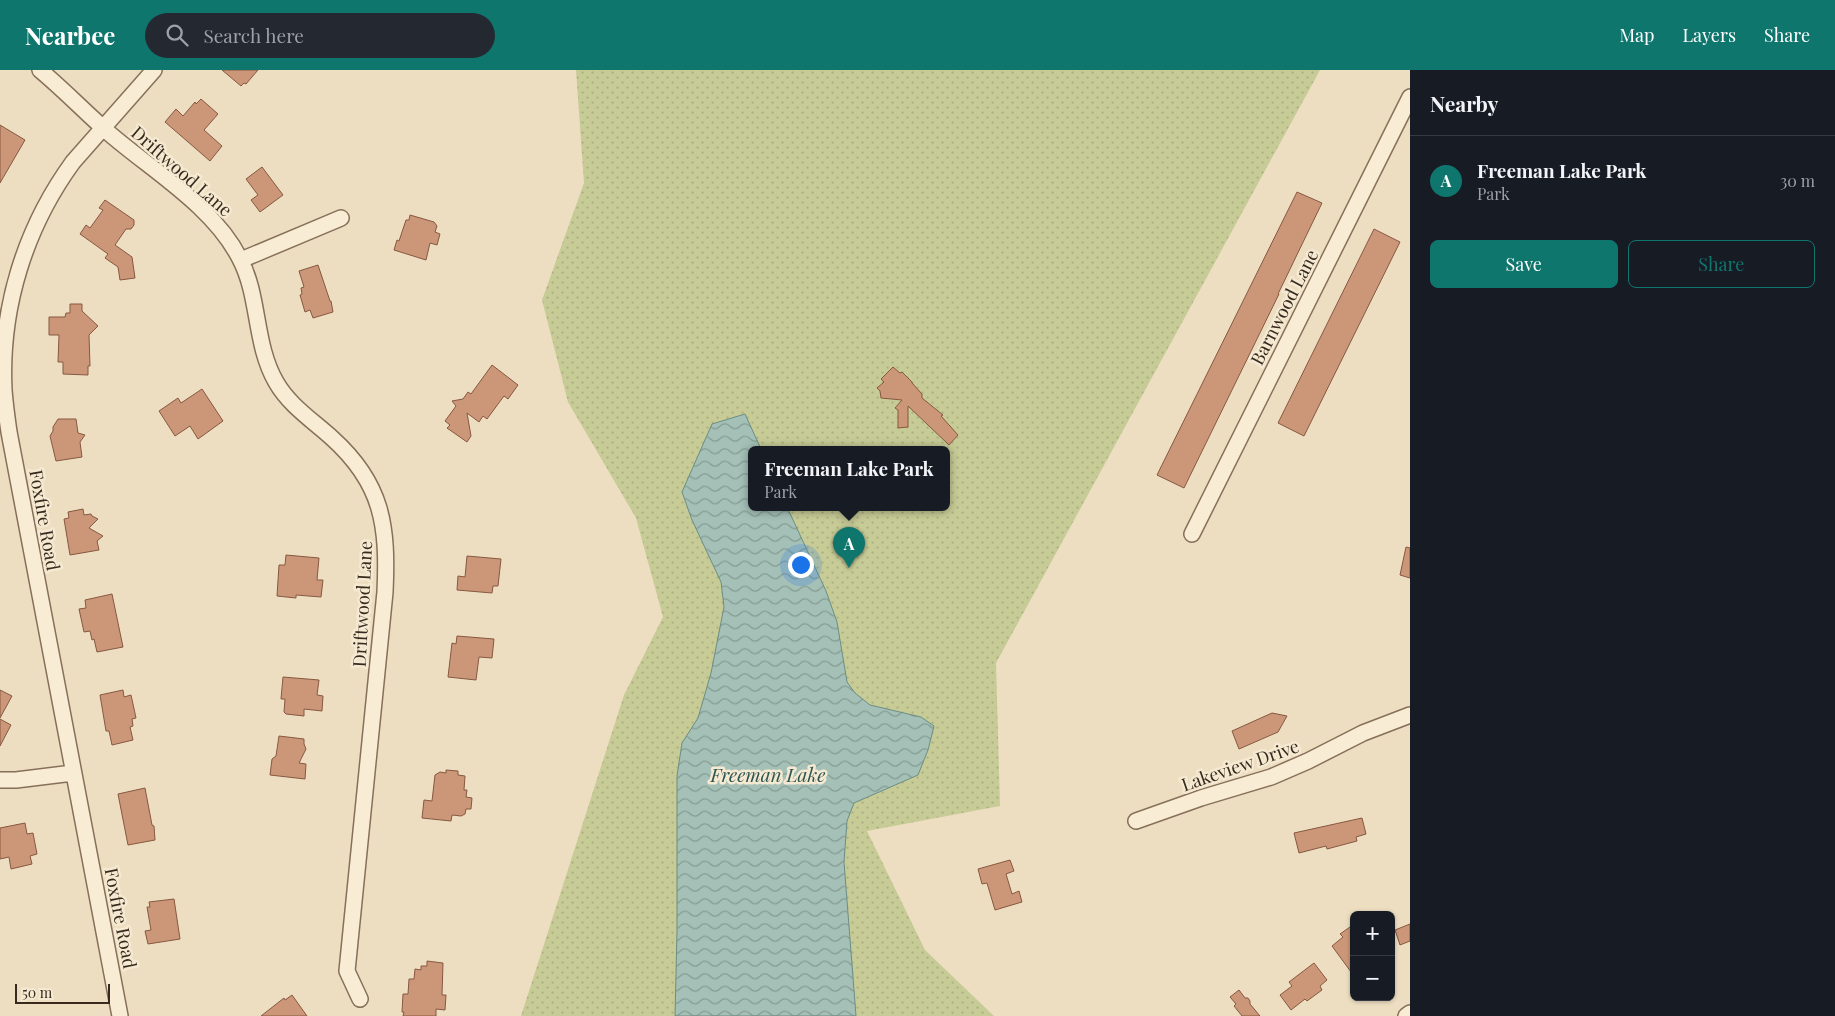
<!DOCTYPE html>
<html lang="en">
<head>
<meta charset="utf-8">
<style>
  :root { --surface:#171b24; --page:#242831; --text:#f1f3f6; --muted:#9ea1a6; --line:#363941; --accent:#0f766e }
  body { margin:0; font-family:"Playfair Display",serif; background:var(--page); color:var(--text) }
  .controls { position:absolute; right:15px; bottom:15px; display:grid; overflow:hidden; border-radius:8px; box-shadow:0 1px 4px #0004 }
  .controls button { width:45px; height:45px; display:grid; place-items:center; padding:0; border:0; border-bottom:1px solid var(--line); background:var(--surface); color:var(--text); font:25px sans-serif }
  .scale { position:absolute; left:15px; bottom:12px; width:95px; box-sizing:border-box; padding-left:5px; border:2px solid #37291d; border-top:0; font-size:14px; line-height:18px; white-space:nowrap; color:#37291d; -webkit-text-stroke:4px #f5e9d1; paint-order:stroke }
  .you { position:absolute; left:800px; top:494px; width:18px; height:18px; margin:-12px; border:4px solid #fff; border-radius:50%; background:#1a73e8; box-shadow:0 0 0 8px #1a73e833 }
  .badge { display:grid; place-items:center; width:32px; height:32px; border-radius:50%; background:var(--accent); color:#fff; font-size:16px; font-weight:700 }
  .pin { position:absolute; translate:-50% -41px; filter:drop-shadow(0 1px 2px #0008) }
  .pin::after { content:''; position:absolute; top:26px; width:18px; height:15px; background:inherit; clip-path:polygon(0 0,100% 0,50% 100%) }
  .popup { position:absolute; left:748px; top:376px; width:202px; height:65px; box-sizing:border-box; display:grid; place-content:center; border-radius:8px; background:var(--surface); filter:drop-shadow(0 1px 4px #0005); font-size:16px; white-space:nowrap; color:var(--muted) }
  .popup b { font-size:19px; color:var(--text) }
  .popup::after { content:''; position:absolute; left:50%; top:100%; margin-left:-10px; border:10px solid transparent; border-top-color:var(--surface) }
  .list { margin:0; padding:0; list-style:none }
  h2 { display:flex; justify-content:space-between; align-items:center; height:65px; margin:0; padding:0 20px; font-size:21px }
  h2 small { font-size:16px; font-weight:400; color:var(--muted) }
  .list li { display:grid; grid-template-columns:32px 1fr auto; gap:15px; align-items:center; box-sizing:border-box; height:90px; padding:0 20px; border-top:1px solid var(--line) }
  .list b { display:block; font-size:19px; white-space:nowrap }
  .list p { margin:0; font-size:16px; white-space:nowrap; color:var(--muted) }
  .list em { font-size:16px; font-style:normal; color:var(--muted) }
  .actions { display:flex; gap:10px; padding:15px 20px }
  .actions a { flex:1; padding:11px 0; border:1px solid var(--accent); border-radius:8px; text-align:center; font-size:18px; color:var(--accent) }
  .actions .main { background:var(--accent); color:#fff }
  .icon { flex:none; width:28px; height:28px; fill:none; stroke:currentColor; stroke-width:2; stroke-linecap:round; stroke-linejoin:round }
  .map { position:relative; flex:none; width:1410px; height:946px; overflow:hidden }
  header { display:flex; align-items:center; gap:30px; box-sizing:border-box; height:70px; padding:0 25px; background:var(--accent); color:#fff }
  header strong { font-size:24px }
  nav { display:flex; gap:28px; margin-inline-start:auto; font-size:18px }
  .search { width:350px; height:45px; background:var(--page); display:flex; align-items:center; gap:12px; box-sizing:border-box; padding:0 18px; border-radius:28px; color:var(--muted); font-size:19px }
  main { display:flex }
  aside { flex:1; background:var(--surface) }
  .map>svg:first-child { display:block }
</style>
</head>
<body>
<header>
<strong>Nearbee</strong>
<div class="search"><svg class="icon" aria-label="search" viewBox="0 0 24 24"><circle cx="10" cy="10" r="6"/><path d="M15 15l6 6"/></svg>Search here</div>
<nav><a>Map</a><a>Layers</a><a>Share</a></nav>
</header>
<main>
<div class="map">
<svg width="1410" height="946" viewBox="0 0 1410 946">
  <defs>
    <pattern id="park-dots" width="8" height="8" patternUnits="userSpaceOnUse" patternTransform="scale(1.25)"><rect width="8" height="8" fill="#c7cb96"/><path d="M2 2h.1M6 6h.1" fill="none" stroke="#acae81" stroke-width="1.8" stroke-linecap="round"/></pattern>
    <pattern id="water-waves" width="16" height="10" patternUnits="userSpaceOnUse" patternTransform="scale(1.25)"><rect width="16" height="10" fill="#a4c0b7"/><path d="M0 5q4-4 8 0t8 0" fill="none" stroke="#869c94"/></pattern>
  </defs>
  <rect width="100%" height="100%" fill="#eddec2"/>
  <path fill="url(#park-dots)" fill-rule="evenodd" d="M576 0H1320L996 593 1000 736 867 761 925 880 994 946H521L624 625 663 547 636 448 568 332 542 230 584 113ZM752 379H946V437H752Z"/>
  <path fill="url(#water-waves)" stroke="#6b8e84" d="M745 344 761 379H752V437H787L826 521 837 552 847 612 855 623 870 635 921 647 934 656 928 680 918 705 854 733 847 751 844 792 856 946H675L677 861V706L682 673 698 648 711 603 724 537 721 512 692 450 682 422 712 354Z"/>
  <path fill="#cb9778" stroke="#865840" d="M222 0H258L246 14 244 13 241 16Z
    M201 29 218 44 204 60 222 76 210 91 165 52 176 39 183 46 195 32 196 34Z
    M0 55 25 70 0 113Z
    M262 97 283 125 260 142 251 130 258 125 246 109Z
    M1297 122 1322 133 1278 224H1279L1184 418 1157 405Z
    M105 130 134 150V155L131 159H126L115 175 132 187 135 208 120 210 118 197 105 188 108 184 80 164 86 155 90 158 103 140 99 138Z
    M410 145 434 152 437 156 435 162 440 164 437 175 430 173 426 190 394 180 397 170 399 171 406 150H409Z
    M1374 159 1400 172 1304 366 1278 353Z
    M318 195 330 231H331L333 242 313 248 310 240 305 242 300 225 302 224 301 218 304 217 299 201Z
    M70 234H82V241L98 256 89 265 90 296H88V305L63 304V292H58L59 265H49V247H65L66 243H70Z
    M492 295 518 315 508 329 504 326 487 349 483 346 479 352 467 343 471 366 467 372 447 358 450 355 445 351 456 336 452 331 463 329 468 322 471 324Z
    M893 297 900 303 902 302 912 312V313L922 324V328L943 345 941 346 958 365 949 375 908 336V357L898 358V340L895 338 902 330 881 328 880 321 877 318 884 312 881 309Z
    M202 319 223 351 198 369 190 356 175 366 159 341 178 328 181 333Z
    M58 349H76L78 363 85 365 80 372 82 387 56 391 50 366 53 361V357Z
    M83 439 84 445 91 444 92 446 98 449 89 458 103 466 97 471 99 480 70 485 64 449 69 448 68 442Z
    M1406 477 1410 478V508L1400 505Z
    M286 485 319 488 317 510H323L321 527 296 525V528L277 526 279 495H285Z
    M467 486 501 489 498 516H493L492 523 457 520 458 506 465 507Z
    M112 524 123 577 97 582 94 569 92 570 90 561 84 562 79 539 86 538 85 530Z
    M457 566 494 569 492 588 479 587 476 610 448 607 452 573 456 574Z
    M283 607 319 610 317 625 323 626 322 641 304 639V646L286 644 284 642 285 629H281Z
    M0 620 12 626 0 648Z
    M123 620 124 627 131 625 136 648 132 649 133 656 130 657 133 670 112 675 109 661H106L100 625Z
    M1272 643 1287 646 1278 662 1239 679 1232 661Z
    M0 649 11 655 0 676Z
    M279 666 304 669V674L306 679 299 693 306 694 305 709 270 705 272 689 276 686Z
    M446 700 458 701V705L465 706 464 720H467L466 727 472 728 471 739H466L465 744 461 746 452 745 451 751 422 748 424 730 432 731 435 705 440 702 446 703Z
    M145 718 152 755 154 756 155 770 128 775 118 724Z
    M1362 748 1366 764 1356 767 1357 771 1327 779 1326 776 1299 783 1294 763Z
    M25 753 27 764 33 763 37 784 30 786 32 794 11 799 9 787 0 789V758Z
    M1010 790 1014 801 1006 804 1012 824 1019 821 1022 832 995 840 987 813 982 814 978 799Z
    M174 829 180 869 148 874 145 861 151 860 147 837H150L149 832Z
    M1410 854V871L1400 875 1395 860Z
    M1350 857 1354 862V906L1332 876 1343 867 1340 864Z
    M427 891 443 893 442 925H446L445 940 436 939V946H403L404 942H402L403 924H408L409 909H414L415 899 421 900V896H427Z
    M1314 893 1327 910 1320 916 1322 920 1307 931 1305 929 1291 940 1280 925 1292 916 1289 912Z
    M1239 920 1245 928H1248L1250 931V934L1260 946H1242L1234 936 1236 934 1230 927Z
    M292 925 307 946H261L284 928 285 930Z"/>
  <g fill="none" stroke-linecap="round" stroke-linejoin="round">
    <g stroke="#877059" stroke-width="18">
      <path id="minor" d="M40 0C64 20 86 43 110 64 153 101 214 137 240 189 260 227 254 274 276 312 289 335 312 350 332 368 383 414 388 456 385 522L347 901 360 929
        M241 190 341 148
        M1192 464 1410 27
        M0 710H16L73 703
        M1136 751 1201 728 1271 707 1308 691 1363 663 1410 645
        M120 946 9 362C7 348 5 334 4 320 0 238 25 158 73 92L154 0
        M1406 946 1410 943"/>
    </g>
    <use href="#minor" stroke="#f8ecd5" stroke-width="15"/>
  </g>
  <g text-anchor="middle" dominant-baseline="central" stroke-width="5" stroke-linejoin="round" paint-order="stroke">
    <g font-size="18" fill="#37291d" stroke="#f5e9d1">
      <text transform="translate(182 101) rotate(41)">Driftwood Lane</text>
      <text transform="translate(1284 237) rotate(-63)">Barnwood Lane</text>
      <text transform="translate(45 450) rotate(80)">Foxfire Road</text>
      <text transform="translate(362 534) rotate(-87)">Driftwood Lane</text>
      <text transform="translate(1240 695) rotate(-19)">Lakeview Drive</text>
      <text transform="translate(121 848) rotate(79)">Foxfire Road</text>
    </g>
    <g font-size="19" font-style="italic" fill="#2d5652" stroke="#f5e9d1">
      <text x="768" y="704">Freeman Lake</text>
    </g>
  </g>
</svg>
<div class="controls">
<button>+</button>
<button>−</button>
</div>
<div class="scale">50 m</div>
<div class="you"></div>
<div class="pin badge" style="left:849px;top:498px">A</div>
<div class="popup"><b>Freeman Lake Park</b>Park</div>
</div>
<aside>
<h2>Nearby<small></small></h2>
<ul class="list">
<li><span class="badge">A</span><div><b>Freeman Lake Park</b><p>Park</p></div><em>30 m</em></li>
</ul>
<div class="actions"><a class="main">Save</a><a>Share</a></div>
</aside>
</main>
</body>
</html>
